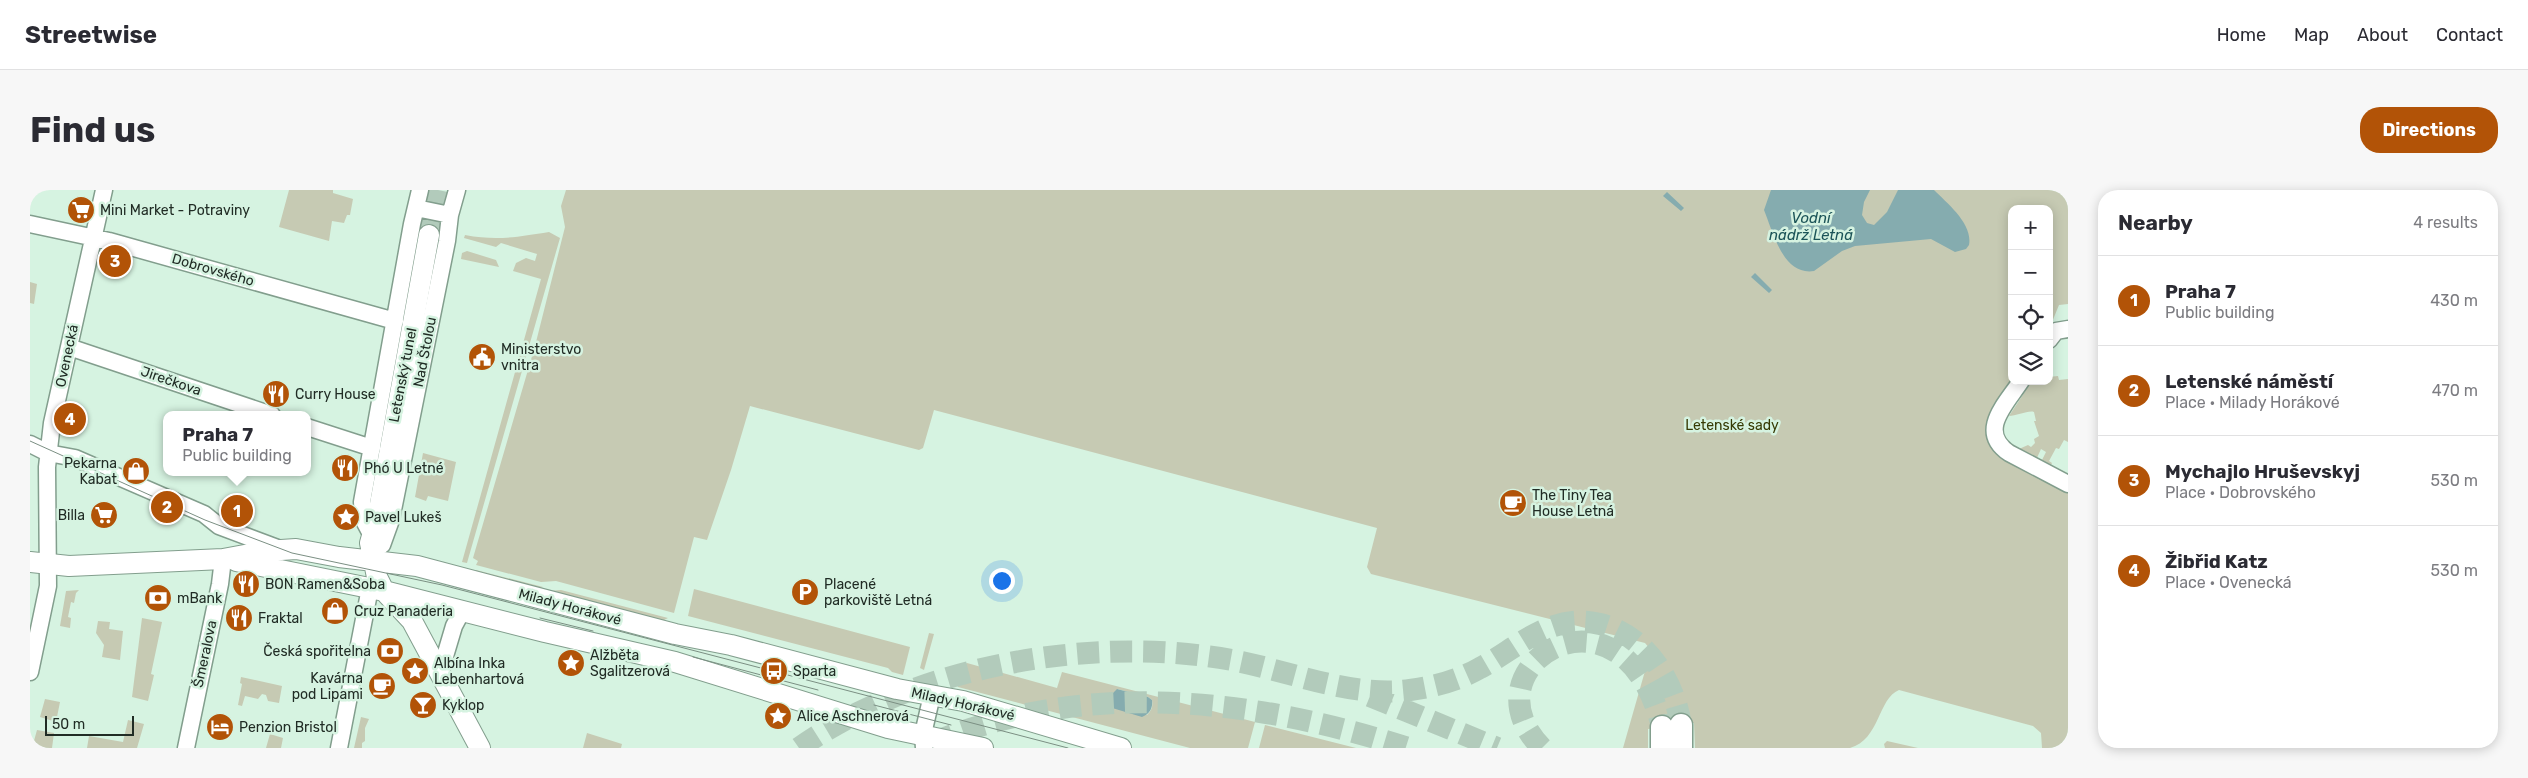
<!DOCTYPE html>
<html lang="en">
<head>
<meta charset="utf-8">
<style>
  :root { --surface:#fff; --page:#f7f7f7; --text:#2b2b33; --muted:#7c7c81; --line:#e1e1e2; --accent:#b25307 }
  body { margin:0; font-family:Rubik,sans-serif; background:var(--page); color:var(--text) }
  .controls { position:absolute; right:15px; top:15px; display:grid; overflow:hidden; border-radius:10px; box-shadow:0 2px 12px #0003 }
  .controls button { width:45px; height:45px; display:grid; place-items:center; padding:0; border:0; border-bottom:1px solid var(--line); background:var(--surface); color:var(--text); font:25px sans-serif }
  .scale { position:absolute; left:15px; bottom:12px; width:89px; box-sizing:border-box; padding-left:5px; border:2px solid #212c25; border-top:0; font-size:14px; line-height:18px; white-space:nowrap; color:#212c25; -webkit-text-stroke:4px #d6f3e1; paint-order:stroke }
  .you { position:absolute; left:971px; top:390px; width:18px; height:18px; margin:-12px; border:4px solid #fff; border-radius:50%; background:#1a73e8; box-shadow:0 0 0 8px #1a73e833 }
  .badge { display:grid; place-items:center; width:32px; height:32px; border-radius:50%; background:var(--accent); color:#fff; font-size:16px; font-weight:700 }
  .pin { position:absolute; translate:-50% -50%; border:2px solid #fff; box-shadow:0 1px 5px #0006 }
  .popup { position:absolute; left:133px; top:221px; width:148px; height:65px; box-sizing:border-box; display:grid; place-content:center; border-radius:10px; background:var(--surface); filter:drop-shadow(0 1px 4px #0005); font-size:16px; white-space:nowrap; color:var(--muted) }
  .popup b { font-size:19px; color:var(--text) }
  .popup::after { content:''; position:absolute; left:50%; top:100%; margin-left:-10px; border:10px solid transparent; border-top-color:var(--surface) }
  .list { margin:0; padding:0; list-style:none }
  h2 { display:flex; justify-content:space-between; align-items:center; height:65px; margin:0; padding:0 20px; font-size:21px }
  h2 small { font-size:16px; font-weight:400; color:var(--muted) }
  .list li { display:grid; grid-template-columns:32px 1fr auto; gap:15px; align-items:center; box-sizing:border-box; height:90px; padding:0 20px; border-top:1px solid var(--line) }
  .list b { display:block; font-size:19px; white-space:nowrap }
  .list p { margin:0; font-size:16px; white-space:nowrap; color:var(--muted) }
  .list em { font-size:16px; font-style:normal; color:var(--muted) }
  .icon { flex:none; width:28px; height:28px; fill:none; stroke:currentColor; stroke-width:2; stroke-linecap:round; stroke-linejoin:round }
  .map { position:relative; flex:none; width:2038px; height:558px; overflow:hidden; border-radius:20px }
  header { display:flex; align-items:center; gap:30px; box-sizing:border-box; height:70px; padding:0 25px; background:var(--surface); border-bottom:1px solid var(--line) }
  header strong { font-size:24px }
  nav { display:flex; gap:28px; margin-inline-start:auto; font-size:18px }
  .intro { display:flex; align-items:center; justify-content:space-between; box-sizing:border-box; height:120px; padding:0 30px }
  h1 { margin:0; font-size:35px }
  .button { padding:12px 22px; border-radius:20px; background:var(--accent); color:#fff; font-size:18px; font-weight:700 }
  main { display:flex; gap:30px; padding:0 30px }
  aside { flex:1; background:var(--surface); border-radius:20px; box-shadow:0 2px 12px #0003 }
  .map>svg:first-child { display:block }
</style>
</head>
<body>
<header>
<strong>Streetwise</strong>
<nav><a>Home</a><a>Map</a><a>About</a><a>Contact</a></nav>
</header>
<div class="intro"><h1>Find us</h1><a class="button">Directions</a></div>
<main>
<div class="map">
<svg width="2038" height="558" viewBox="0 0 2038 558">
  <rect width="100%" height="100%" fill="#d6f3e1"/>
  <path fill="#c6cab3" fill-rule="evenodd" d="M259 0H303V3L323 9 320 25H317L314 33 302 31 299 51 249 37Z
    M536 0H2038V114L2029 115 2022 132 2025 137 2019 141V19H1982V191L1963 259 1973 267 2038 302V558H2012L2011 543 2003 536 1869 500C1848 508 1850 550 1820 558H1665L1664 533 1618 539V558H1593L1621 460 1615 453 1341 384 1337 377 1347 338 904 220 893 258 889 260 720 216 701 280 677 350 664 347 644 423 526 391 511 392 446 375 448 371 443 368 505 156 535 37 531 16Z
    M519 42 530 48 437 373 432 372 511 89 483 81 486 73 496 68 505 71 507 64 471 53 466 57 434 48 435 45C467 51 487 47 519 42Z
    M437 61 466 70 469 77 431 69 432 63Z
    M0 92 7 94 4 114 0 113Z
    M2028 186 2029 190 2038 189V252L2034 250 2029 259 2026 258 2019 271 2022 273 2020 277 2011 272 2016 262 2011 259 2006 270 1984 258 1989 259 1998 255 2001 257 2005 253 2004 249 2009 246 2004 231H2006L2004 222C1999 220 1986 226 1979 226L2002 191H2019V187Z
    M393 263 426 272 418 311 398 306 396 311 385 307Z
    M446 380 513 397 508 399 445 384Z
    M664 399 880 457 873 485 862 482 858 478 658 426Z
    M49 400 46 403 44 413 41 412 38 427 41 428 40 438 30 436 36 401Z
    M531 400 638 428 632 431 518 401Z
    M112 428 132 432 121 484 124 485 118 511 102 507Z
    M68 431 80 432 79 439 93 441 90 470 72 467 74 455 66 443Z
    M899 443 904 444 894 480 890 478Z
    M937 473 1027 498 1032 482 1225 532 1218 558H1160L928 497 925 492V488L920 487 923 479ZM1087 499 1118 507 1122 510C1123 516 1122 520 1117 525Z
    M211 487 252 496 249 513 238 511 236 505 232 504 228 509 215 506 212 516 208 515 212 494 210 493Z
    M15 509 30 512 26 532 10 527Z
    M331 527 339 529 335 538V551L332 553V558H324Z
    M98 530 114 534 107 558H57L59 546 93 552Z
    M1235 535 1326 558H1229Z
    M7 540 24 543 22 558H2Z
    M557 543 592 554 591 558H553Z
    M240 544 253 548 251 558H236Z
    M1857 551 1888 558H1855L1854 554Z"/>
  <path fill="#85acaf" d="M1741 0H1840L1834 12 1832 25 1837 33 1844 35 1857 22 1868 0H1904C1918 14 1943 34 1939 55L1936 59 1925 62 1901 49 1825 56 1812 61 1784 81C1753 86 1743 42 1734 20Z
    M1637 2 1654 18 1651 21 1633 6Z
    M1725 83 1742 100 1739 103 1721 87Z
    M1087 499 1118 507 1122 510C1123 518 1120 524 1112 527L1079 517 1077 509Z"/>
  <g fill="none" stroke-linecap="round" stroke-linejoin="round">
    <path stroke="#b2cbbb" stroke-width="20" stroke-dasharray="20 10" stroke-linecap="butt" d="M399 45 408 0"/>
    <path stroke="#b2cbbb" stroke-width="22" stroke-dasharray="22 11" stroke-linecap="butt" d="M1340 506 1467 558
      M902 553C1057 489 1222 508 1378 558
      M769 558C886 475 1063 445 1202 470 1260 481 1321 508 1380 500 1404 497 1429 490 1450 478 1489 457 1521 422 1570 434 1616 445 1644 491 1651 535
      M1512 558C1430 476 1593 377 1632 537"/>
    <g stroke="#829e8d" stroke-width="19">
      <path id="minor" d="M386 18 420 25
        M0 34 79 51 365 131
        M2019 150 2026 141 2038 139
        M39 157 242 225
        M1991 191C1976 214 1947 241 1979 263L2038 294
        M277 237 342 258
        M0 254 18 263 45 268 174 324 189 336 250 359
        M341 344 333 329 332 312 382 34 390 0
        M352 355 361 330 417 51 420 25 427 0
        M0 482 18 396 17 277 22 233 74 0
        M410 483 424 436 432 421
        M156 558 190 394 193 369
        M309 558 340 398
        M894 558 893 544 902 505"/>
    </g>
    <g stroke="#829e8d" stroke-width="22">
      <path id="major" d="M399 45 348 325 340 353 347 387 354 401 382 431 450 558
        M206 371 354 401 515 442 645 472 858 538 953 558
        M0 372 39 376 193 369 236 361 266 359 309 367 387 376 645 444 701 455 867 499 933 511 1091 558"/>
    </g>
    <g stroke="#829e8d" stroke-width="25">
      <path id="highway" d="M1632 537V558
        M1651 558V535"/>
    </g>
    <use href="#minor" stroke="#fff" stroke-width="16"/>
    <use href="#major" stroke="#fff" stroke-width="20"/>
    <use href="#highway" stroke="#fff" stroke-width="22"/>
    <path stroke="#7b8f83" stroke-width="1" d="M0 251 175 330 262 363 412 395 1038 558
      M510 428 563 441
      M663 467 788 500
      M844 515 921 535"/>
  </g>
  <defs>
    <g id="supermarket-disc" transform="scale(1.4375)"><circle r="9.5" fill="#b25307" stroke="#d6f3e1"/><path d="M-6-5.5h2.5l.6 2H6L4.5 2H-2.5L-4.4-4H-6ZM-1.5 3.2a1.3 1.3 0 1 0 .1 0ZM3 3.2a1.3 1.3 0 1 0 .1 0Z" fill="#fff"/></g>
    <g id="civic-disc" transform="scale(1.4375)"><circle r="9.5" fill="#b25307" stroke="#d6f3e1"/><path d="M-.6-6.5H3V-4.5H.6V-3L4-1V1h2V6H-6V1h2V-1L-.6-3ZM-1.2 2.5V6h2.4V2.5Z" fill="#fff"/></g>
    <g id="restaurant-disc" transform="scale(1.4375)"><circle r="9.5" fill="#b25307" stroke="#d6f3e1"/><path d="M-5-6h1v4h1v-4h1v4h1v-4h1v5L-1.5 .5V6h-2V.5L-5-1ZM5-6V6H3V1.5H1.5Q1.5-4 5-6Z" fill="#fff"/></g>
    <g id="shop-disc" transform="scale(1.4375)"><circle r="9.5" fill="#b25307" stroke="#d6f3e1"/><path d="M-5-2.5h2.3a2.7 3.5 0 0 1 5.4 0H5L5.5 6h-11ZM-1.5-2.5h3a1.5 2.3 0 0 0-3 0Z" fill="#fff"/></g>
    <g id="cafe-disc" transform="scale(1.4375)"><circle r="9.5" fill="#b25307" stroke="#d6f3e1"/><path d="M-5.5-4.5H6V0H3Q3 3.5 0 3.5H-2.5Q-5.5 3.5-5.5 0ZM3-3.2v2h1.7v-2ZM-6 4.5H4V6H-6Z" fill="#fff"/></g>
    <g id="sight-disc" transform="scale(1.4375)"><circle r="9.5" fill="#b25307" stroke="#d6f3e1"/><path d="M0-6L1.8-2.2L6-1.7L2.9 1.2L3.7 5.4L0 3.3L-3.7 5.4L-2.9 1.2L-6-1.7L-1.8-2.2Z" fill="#fff"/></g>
    <g id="parking-disc" transform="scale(1.4375)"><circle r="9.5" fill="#b25307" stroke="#d6f3e1"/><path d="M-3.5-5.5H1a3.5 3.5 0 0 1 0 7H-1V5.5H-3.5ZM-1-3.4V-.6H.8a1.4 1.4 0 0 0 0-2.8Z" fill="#fff"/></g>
    <g id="bank-disc" transform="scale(1.4375)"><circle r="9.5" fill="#b25307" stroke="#d6f3e1"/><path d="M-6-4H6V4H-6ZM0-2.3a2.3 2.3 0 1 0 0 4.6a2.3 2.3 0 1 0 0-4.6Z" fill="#fff"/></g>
    <g id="bus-disc" transform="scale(1.4375)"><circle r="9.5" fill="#b25307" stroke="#d6f3e1"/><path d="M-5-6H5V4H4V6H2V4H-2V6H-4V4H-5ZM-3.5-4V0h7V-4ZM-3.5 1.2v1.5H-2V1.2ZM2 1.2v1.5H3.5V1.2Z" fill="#fff"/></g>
    <g id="bar-disc" transform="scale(1.4375)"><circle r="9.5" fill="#b25307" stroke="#d6f3e1"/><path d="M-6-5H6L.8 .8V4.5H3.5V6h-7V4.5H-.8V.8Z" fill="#fff"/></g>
    <g id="hotel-disc" transform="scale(1.4375)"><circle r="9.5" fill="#b25307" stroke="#d6f3e1"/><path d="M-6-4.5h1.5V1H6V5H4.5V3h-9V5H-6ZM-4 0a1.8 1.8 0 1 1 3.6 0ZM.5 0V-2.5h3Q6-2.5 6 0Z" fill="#fff"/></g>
  </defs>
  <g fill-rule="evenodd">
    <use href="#supermarket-disc" x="51" y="20"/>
    <use href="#civic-disc" x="452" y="167"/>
    <use href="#restaurant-disc" x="246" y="204"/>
    <use href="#restaurant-disc" x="315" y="278"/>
    <use href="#shop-disc" x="106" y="281"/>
    <use href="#cafe-disc" x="1483" y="313"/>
    <use href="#supermarket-disc" x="74" y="325"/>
    <use href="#sight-disc" x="316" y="327"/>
    <use href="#restaurant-disc" x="216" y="394"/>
    <use href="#parking-disc" x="775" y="402"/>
    <use href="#bank-disc" x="128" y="408"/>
    <use href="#shop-disc" x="305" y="421"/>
    <use href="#restaurant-disc" x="209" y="428"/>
    <use href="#bank-disc" x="360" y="461"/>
    <use href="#sight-disc" x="541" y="473"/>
    <use href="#sight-disc" x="385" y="481"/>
    <use href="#bus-disc" x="744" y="481"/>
    <use href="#cafe-disc" x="352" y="496"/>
    <use href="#bar-disc" x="393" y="515"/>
    <use href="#sight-disc" x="748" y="526"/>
    <use href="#hotel-disc" x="190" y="537"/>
  </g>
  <g text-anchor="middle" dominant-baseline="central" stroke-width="5" stroke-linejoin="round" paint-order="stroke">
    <g font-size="14" fill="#212c25" stroke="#d6f3e1" text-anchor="start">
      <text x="70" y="20">Mini Market - Potraviny</text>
      <text x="471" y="159">Ministerstvo<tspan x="471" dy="16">vnitra</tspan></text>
      <text x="265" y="204">Curry House</text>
      <text x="87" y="273" text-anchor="end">Pekarna<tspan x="87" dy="16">Kabat</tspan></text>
      <text x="334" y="278">Phó U Letné</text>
      <text x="1502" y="305">The Tiny Tea<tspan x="1502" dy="16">House Letná</tspan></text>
      <text x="55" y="325" text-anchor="end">Billa</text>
      <text x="335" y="327">Pavel Lukeš</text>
      <text x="235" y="394">BON Ramen&amp;Soba</text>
      <text x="794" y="394">Placené<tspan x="794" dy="16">parkoviště Letná</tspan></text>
      <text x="147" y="408">mBank</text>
      <text x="324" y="421">Cruz Panaderia</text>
      <text x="228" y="428">Fraktal</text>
      <text x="341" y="461" text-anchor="end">Česká spořitelna</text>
      <text x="560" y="465">Alžběta<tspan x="560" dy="16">Sgalitzerová</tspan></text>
      <text x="404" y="473">Albína Inka<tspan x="404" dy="16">Lebenhartová</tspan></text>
      <text x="763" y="481">Sparta</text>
      <text x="333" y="488" text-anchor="end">Kavárna<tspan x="333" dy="16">pod Lipami</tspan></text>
      <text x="412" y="515">Kyklop</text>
      <text x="767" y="526">Alice Aschnerová</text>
      <text x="209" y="537">Penzion Bristol</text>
    </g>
    <g font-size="14" fill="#212c25" stroke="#d6f3e1">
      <text transform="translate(183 80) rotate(16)">Dobrovského</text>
      <text transform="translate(395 162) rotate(-79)">Nad Štolou</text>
      <text transform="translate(37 166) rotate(-78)">Ovenecká</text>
      <text transform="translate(373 185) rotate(-79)">Letenský tunel</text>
      <text transform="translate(141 191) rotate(19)">Jirečkova</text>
      <text transform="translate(540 417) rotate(15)">Milady Horákové</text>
      <text transform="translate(175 464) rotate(-78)">Šmeralova</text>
      <text transform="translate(933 514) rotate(13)">Milady Horákové</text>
    </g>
    <g font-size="14" fill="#363a04" stroke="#d6f3e1">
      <text x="1702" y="235">Letenské sady</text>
    </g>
    <g font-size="15" font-style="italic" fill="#1c5458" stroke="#d6f3e1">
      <text x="1781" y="28">Vodní<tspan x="1781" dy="17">nádrž Letná</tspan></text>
    </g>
  </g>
</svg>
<div class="controls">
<button>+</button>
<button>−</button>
<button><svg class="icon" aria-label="locate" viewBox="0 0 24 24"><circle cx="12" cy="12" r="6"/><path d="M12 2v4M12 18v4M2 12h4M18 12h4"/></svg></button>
<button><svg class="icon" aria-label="layers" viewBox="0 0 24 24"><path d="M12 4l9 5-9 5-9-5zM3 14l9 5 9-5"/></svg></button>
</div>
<div class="scale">50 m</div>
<div class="you"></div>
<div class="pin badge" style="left:207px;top:321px">1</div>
<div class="popup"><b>Praha 7</b>Public building</div>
<div class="pin badge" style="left:137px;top:317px">2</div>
<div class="pin badge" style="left:85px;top:71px">3</div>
<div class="pin badge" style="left:40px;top:229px">4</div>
</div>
<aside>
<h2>Nearby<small>4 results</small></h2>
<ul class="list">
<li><span class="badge">1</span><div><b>Praha 7</b><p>Public building</p></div><em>430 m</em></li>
<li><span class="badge">2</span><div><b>Letenské náměstí</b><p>Place · Milady Horákové</p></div><em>470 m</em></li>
<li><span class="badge">3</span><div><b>Mychajlo Hruševskyj</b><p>Place · Dobrovského</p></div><em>530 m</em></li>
<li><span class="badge">4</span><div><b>Žibřid Katz</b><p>Place · Ovenecká</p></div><em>530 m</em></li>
</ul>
</aside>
</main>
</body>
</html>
